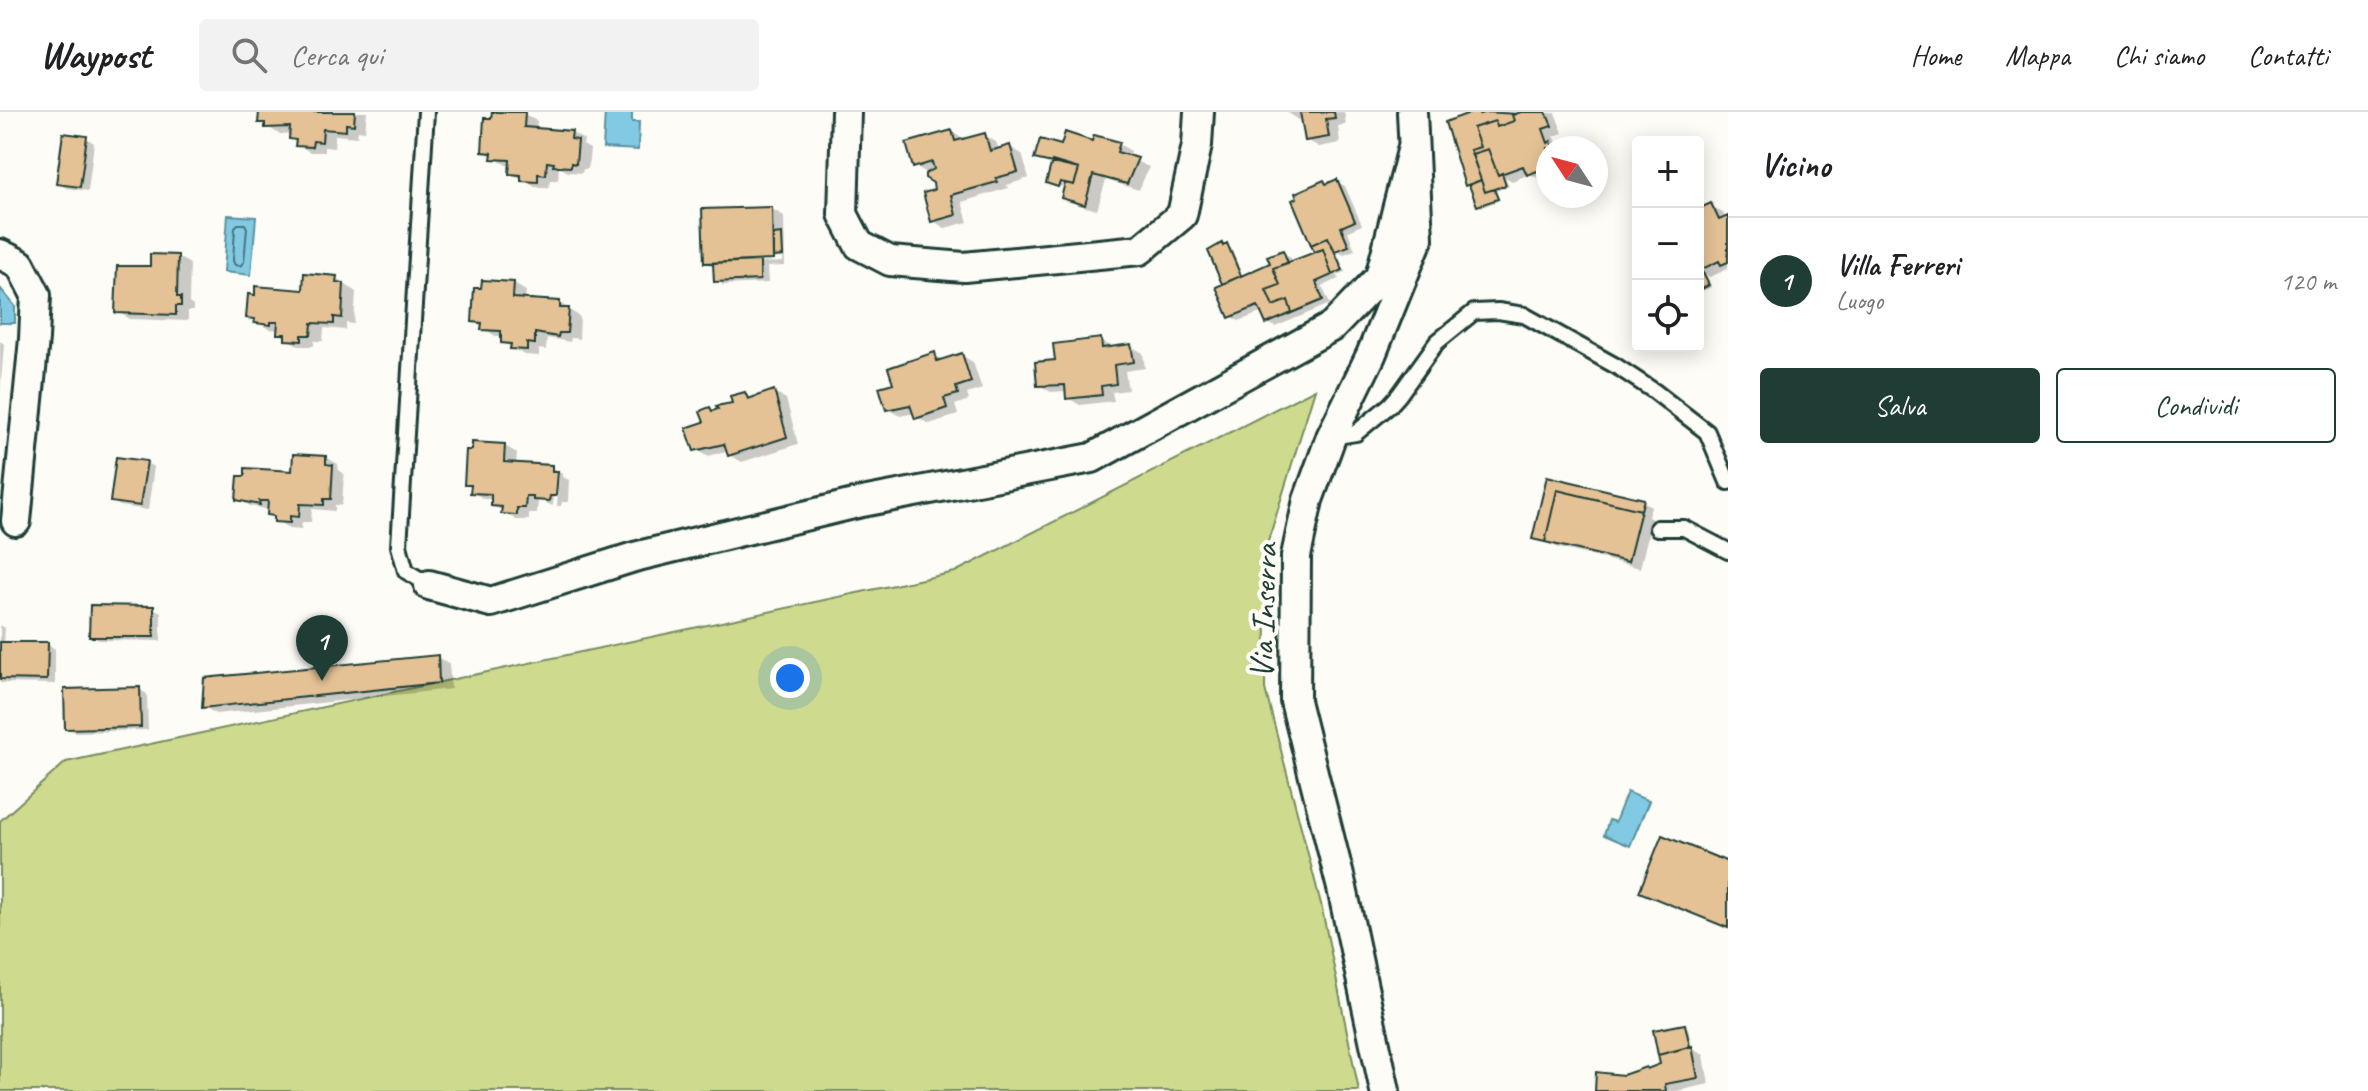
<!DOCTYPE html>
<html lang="it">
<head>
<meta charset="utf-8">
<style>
  :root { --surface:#fff; --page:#f2f2f2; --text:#202124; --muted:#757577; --line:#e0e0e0; --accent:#1f3d34 }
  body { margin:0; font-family:Caveat,sans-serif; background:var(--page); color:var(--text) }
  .controls { position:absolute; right:24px; top:24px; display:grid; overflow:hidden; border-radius:8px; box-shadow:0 4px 20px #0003 }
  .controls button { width:72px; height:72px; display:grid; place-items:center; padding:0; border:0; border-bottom:2px solid var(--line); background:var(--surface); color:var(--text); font:40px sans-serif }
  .compass { position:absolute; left:1536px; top:24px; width:72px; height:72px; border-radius:50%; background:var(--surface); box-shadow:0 4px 20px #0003; rotate:306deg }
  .you { position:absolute; left:790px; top:566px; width:28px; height:28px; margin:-20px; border:6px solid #fff; border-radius:50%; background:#1a73e8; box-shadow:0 0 0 12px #1a73e833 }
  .badge { display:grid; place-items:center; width:52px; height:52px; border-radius:50%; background:var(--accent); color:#fff; font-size:26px; font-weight:700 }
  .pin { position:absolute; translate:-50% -66px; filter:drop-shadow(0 2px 4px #0008) }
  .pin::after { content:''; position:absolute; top:42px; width:28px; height:24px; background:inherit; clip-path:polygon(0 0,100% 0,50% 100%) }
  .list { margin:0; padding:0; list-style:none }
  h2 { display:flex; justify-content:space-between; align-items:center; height:104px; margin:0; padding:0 32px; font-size:34px }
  h2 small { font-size:26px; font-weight:400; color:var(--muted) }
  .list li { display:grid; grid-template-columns:52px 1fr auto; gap:24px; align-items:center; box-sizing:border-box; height:128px; padding:0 32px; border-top:2px solid var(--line) }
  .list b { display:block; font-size:30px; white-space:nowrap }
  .list p { margin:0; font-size:26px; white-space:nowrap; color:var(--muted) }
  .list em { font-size:26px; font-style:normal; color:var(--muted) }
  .actions { display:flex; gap:16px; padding:24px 32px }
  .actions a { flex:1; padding:18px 0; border:2px solid var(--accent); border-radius:8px; text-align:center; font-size:28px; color:var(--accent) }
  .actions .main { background:var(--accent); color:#fff }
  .icon { flex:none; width:44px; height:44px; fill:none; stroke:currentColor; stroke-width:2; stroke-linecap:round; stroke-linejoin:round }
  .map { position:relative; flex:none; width:1728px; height:979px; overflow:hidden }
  header { display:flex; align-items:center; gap:48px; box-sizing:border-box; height:112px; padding:0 40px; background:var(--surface); border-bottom:2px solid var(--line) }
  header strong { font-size:38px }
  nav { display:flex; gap:44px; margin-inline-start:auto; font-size:28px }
  .search { width:560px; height:72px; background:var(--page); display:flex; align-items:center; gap:20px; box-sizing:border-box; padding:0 28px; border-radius:8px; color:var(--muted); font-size:30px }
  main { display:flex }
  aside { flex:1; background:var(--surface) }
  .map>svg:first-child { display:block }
</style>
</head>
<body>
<header>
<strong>Waypost</strong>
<div class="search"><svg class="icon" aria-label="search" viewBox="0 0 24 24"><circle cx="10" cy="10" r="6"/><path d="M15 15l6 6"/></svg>Cerca qui</div>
<nav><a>Home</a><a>Mappa</a><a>Chi siamo</a><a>Contatti</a></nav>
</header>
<main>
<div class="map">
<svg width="1728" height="979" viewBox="0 0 1728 979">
  <rect width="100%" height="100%" fill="#fdfcf7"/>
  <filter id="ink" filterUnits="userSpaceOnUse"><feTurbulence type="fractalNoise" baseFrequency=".0125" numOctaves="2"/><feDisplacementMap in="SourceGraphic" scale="16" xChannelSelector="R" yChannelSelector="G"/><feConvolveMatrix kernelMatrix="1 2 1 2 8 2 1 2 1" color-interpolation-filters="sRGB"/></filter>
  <g filter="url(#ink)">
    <path fill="#cedb8e" stroke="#768c61" stroke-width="2" d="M1315 277 1267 433 1265 577 1321 792 1359 979H0V709L66 650 955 460Z"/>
    <path fill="#82cae3" stroke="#5a929d" stroke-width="2" d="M605 0H632V10H639L638 38 603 36Z
      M228 103 256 105 251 163 224 160Z
      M0 176 15 194V211H0Z
      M1627 680 1649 689 1630 734 1604 723 1609 708 1615 710Z"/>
    <path fill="#0003" fill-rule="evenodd" d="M261 0H367L365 19 358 18 357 25 335 23 334 36 324 35V40H309L291 26V22H279L260 10Z
      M494 0 524 2 537 9 536 18 572 21 584 28 583 33 590 37 588 57H583L582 61 568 60 559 55 558 68H550L549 76 535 75 511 61 512 53H506L484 39Z
      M1287 0H1344L1346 12 1338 14 1340 31 1319 35 1307 28 1303 7 1299 8Z
      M1478 0 1484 3 1493 0 1555 1 1563 21 1554 24 1560 36H1548V66L1541 68 1530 62 1512 69 1505 65 1509 74 1496 79 1500 88 1482 95 1478 93 1472 76 1466 73 1459 53Z
      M952 20 964 27 984 23 996 30 999 38 1010 35 1022 42 1029 66 1007 73 1008 76 962 90 968 110 945 116 933 109 937 79 935 72 929 69 927 65 930 63 915 54Z
      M86 26 94 31 88 79 66 76 58 71Z
      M1093 32H1119L1131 39 1129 46 1149 55 1139 78 1106 68 1097 98 1075 92 1063 85 1067 71 1063 70 1062 75 1052 72 1053 54 1047 52 1054 53 1063 35Z
      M1337 70 1345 74 1362 113 1348 119 1355 138 1344 142 1335 137 1345 160 1337 163 1339 167 1322 174 1330 192 1275 215 1267 210 1263 200 1239 209 1231 205 1225 173 1211 140 1222 133 1231 136 1243 165 1273 152 1282 140 1290 145 1293 151 1319 141 1316 139 1324 71 1329 73Z
      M1711 94 1723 101 1726 107 1728 106V157L1710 165 1705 163 1711 175 1698 181V100Z
      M772 97 784 104 785 154 767 155 768 171 723 173 716 168 715 156 706 150ZM783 146V150L715 153V149Z
      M178 145 190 152 189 191 193 194V199H188V209L130 207 118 200 152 156Z
      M336 166 356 180 354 212 346 211V218L324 216 323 229H314V234H299L279 221V218L269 217 248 205Z
      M514 172 526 179 525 189 560 191 580 205 579 227 571 226 570 230 547 226 546 238 539 237V244L524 243 503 230V224H495L474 209Z
      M1100 228 1112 235 1131 234 1143 241 1145 256 1125 259 1128 278 1112 280 1114 289 1080 293 1068 286 1067 279 1051 280 1039 273 1057 250Z
      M0 229 4 232 0 283Z
      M934 243 944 248 961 243 973 250 982 277 967 282 969 288 955 293 958 303 929 312 917 305 915 301 900 304 888 297 896 272Z
      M773 280 786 287 798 332 742 350 729 343 728 339 708 344 695 337 710 298 715 300 735 293 745 282 754 287Z
      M505 334 517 341 516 353 551 355 563 362V365L569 368 568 390H562L561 394H557L559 360H555L553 394 538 388 537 402H529V408H516L493 393V387H484L472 380V376L466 372Z
      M326 345 338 352V358L344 362 342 393H335V399L312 397 311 410H302L301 417 288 416 269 402V398L250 394 238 387Z
      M146 351 154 355 148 398 120 394 112 389Z
      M1643 389 1651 394 1648 405 1652 407 1640 456 1559 436 1534 426Z
      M153 496 161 500V529L99 528 92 524Z
      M0 513 5 516 4 532H48L55 537V572L0 571Z
      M437 545 449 552 451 577 216 602 204 595Z
      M139 577 147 582 148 618 75 620 67 616Z
      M1685 914 1688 916 1692 936 1704 943 1709 972 1677 979H1597L1623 966 1662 954Z"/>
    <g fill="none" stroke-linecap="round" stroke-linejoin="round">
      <path stroke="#47757a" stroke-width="2" d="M238 112H245L247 116 244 150 240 154 235 153 233 149 235 115Z"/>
    </g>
    <path fill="#e5c296" stroke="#1f3d34" stroke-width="2" d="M259 0H355L354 13 346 12V19L323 17 322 30 313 29 312 35 295 34 296 28 289 27 290 15 265 16V11H258Z
      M492 0H525L524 15 572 19 571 27 578 28 576 52 571 51V55L553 54 554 51 547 50 546 63 538 62V70L521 69V63L509 62 510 48 491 47 492 41 482 40 484 6H491Z
      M1300 0H1334L1335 6 1326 7 1329 25 1305 29Z
      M1472 0H1479L1480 2 1487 0 1516 2 1512 3 1514 9 1497 15 1495 9 1473 16 1480 35 1470 38 1481 68 1465 74 1445 10Z
      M1521 0H1546L1552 14 1543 17 1548 31 1551 29 1553 36H1548V55L1527 63 1523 54 1498 63 1488 37 1472 42 1470 38 1480 35 1473 16 1495 9 1497 15 1514 9 1512 3Z
      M952 18 955 29 985 21 990 39 1010 33 1018 60 996 66 997 70 951 83 956 103 931 110 923 81 934 78 933 71 925 66V62L934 57 932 50 913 56 906 31Z
      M1065 20 1092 29 1094 23 1120 30 1117 40 1138 46 1127 72 1093 63 1085 93 1061 86 1065 71 1074 73 1079 57 1034 47 1040 27 1061 33Z
      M63 21 87 24 80 75 56 72Z
      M1488 37 1498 63 1502 61 1506 73 1485 80 1472 42Z
      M1052 49 1079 57 1074 73 1060 70 1058 75 1046 71Z
      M1337 67 1355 109 1341 115 1349 134 1335 139 1328 125 1311 133 1292 88 1297 86 1295 81 1324 68 1326 72Z
      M1481 68 1485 80 1494 77 1498 87 1477 94 1469 73Z
      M1711 91 1719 108 1728 104V150L1721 153 1719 149 1698 159V97Z
      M772 95 773 148 704 151 702 97Z
      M782 122 783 144 773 145V123Z
      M1328 125 1343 158 1332 163 1323 137 1314 140 1311 133Z
      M1222 131 1223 134 1227 131 1241 164 1222 172 1208 139Z
      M1323 137 1332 163 1316 170 1323 188 1292 201 1288 188 1273 194 1266 178 1280 173 1273 156Z
      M1283 138 1288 151 1273 156 1280 173 1266 178 1273 194 1288 188 1292 201 1266 212 1258 194 1229 206 1216 175 1270 151 1267 144Z
      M150 142 178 143 177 185H181V194H176V203L115 201 117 154H150Z
      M760 149V168L714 170 713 151Z
      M304 161 337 164 336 170 344 171 342 206 334 205V212L312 211 311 223H302V229L285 228V222H277L278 210H271V213L254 211 255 207 246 206 248 182 255 183V174L303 178Z
      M1703 161 1709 173 1698 179V163Z
      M482 168 514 170 513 186 560 189V196H569L567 221H559L558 225 535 221V232L527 231V238L510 237 511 232 501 231V219L481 218 482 211 472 210 474 176H481Z
      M1101 226 1102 236 1131 232 1134 250 1114 253 1116 272 1101 274 1102 283 1066 287 1065 273 1037 274 1035 250 1055 248 1053 232Z
      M935 240 937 249 962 241 971 270 956 275 958 282 944 286 947 296 915 307 910 293 886 298 879 275 893 271 888 256Z
      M774 278 787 325 728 344 724 332 694 339 686 316 704 310 700 300 702 298 710 295 712 299 718 297 716 294 732 291 730 284 745 280 748 287Z
      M472 330 505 332 504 350 552 353V359H558L556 384H550L549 389 533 388V384H526L525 396H517V403L501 402 502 395 491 394V382L470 381 471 373H464L466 338H472Z
      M293 342 326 344V352L333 353 331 387H324V393L300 392 299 405 290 404V411L274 410V404L267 403 268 389H259L260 393 236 388 238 364H245V356L292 359Z
      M116 345 147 349 140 394 110 390Z
      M1547 364 1644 387 1641 398 1557 378 1545 430 1532 427Z
      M1557 378 1641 398 1628 450 1545 430Z
      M90 493 154 494V525H89Z
      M0 530H48L47 568 0 567Z
      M438 543 439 571 202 596 204 566Z
      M140 575 141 615 65 617 64 577Z
      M1662 723 1728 750V816L1639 780Z
      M1685 912 1690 935 1658 943 1653 918Z
      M1692 934 1698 966 1665 972 1666 979H1595L1596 960 1623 963 1646 955 1647 957 1660 952 1658 943Z"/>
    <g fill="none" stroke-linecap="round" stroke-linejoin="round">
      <g stroke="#1f3d34" stroke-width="20">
        <path id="lane" d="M426 0 399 434 406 459 429 473
          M1331 325 1356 321 1390 293 1399 283 1437 230 1474 200 1498 199 1524 203 1616 254 1654 279 1707 320 1728 370
          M1657 416H1684L1728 439"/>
      </g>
      <g stroke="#1f3d34" stroke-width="34">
        <path id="street" d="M846 0 843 102 859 133 890 149 964 155 1140 138 1182 103 1197 33 1199 0
          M0 142 20 152 36 183 34 227 16 409
          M429 473 491 490 634 445 862 390 1092 346 1333 214 1380 165 1413 35
          M1385 979 1342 776 1295 589 1296 444 1308 388 1331 325 1371 243 1418 127 1412 0"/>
      </g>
      <use href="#lane" stroke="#fdfcf7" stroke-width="14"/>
      <use href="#street" stroke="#fdfcf7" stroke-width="28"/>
    </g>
  </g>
  <g text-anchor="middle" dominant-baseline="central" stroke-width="8" stroke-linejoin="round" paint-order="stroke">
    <g font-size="34" fill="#1f3d34" stroke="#fdfcf7">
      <text transform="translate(1263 499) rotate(-88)">Via Inserra</text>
    </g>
  </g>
</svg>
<div class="controls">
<button>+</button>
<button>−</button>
<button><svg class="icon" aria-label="locate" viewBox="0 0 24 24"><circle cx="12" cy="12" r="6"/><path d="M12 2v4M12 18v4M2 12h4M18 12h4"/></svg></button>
</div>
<svg class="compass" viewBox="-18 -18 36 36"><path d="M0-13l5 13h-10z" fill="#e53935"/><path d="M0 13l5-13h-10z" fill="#757577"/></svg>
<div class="you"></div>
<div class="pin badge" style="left:322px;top:569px">1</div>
</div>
<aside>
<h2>Vicino<small></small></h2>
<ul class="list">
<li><span class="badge">1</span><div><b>Villa Ferreri</b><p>Luogo</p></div><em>120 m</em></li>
</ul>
<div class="actions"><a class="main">Salva</a><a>Condividi</a></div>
</aside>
</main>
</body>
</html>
